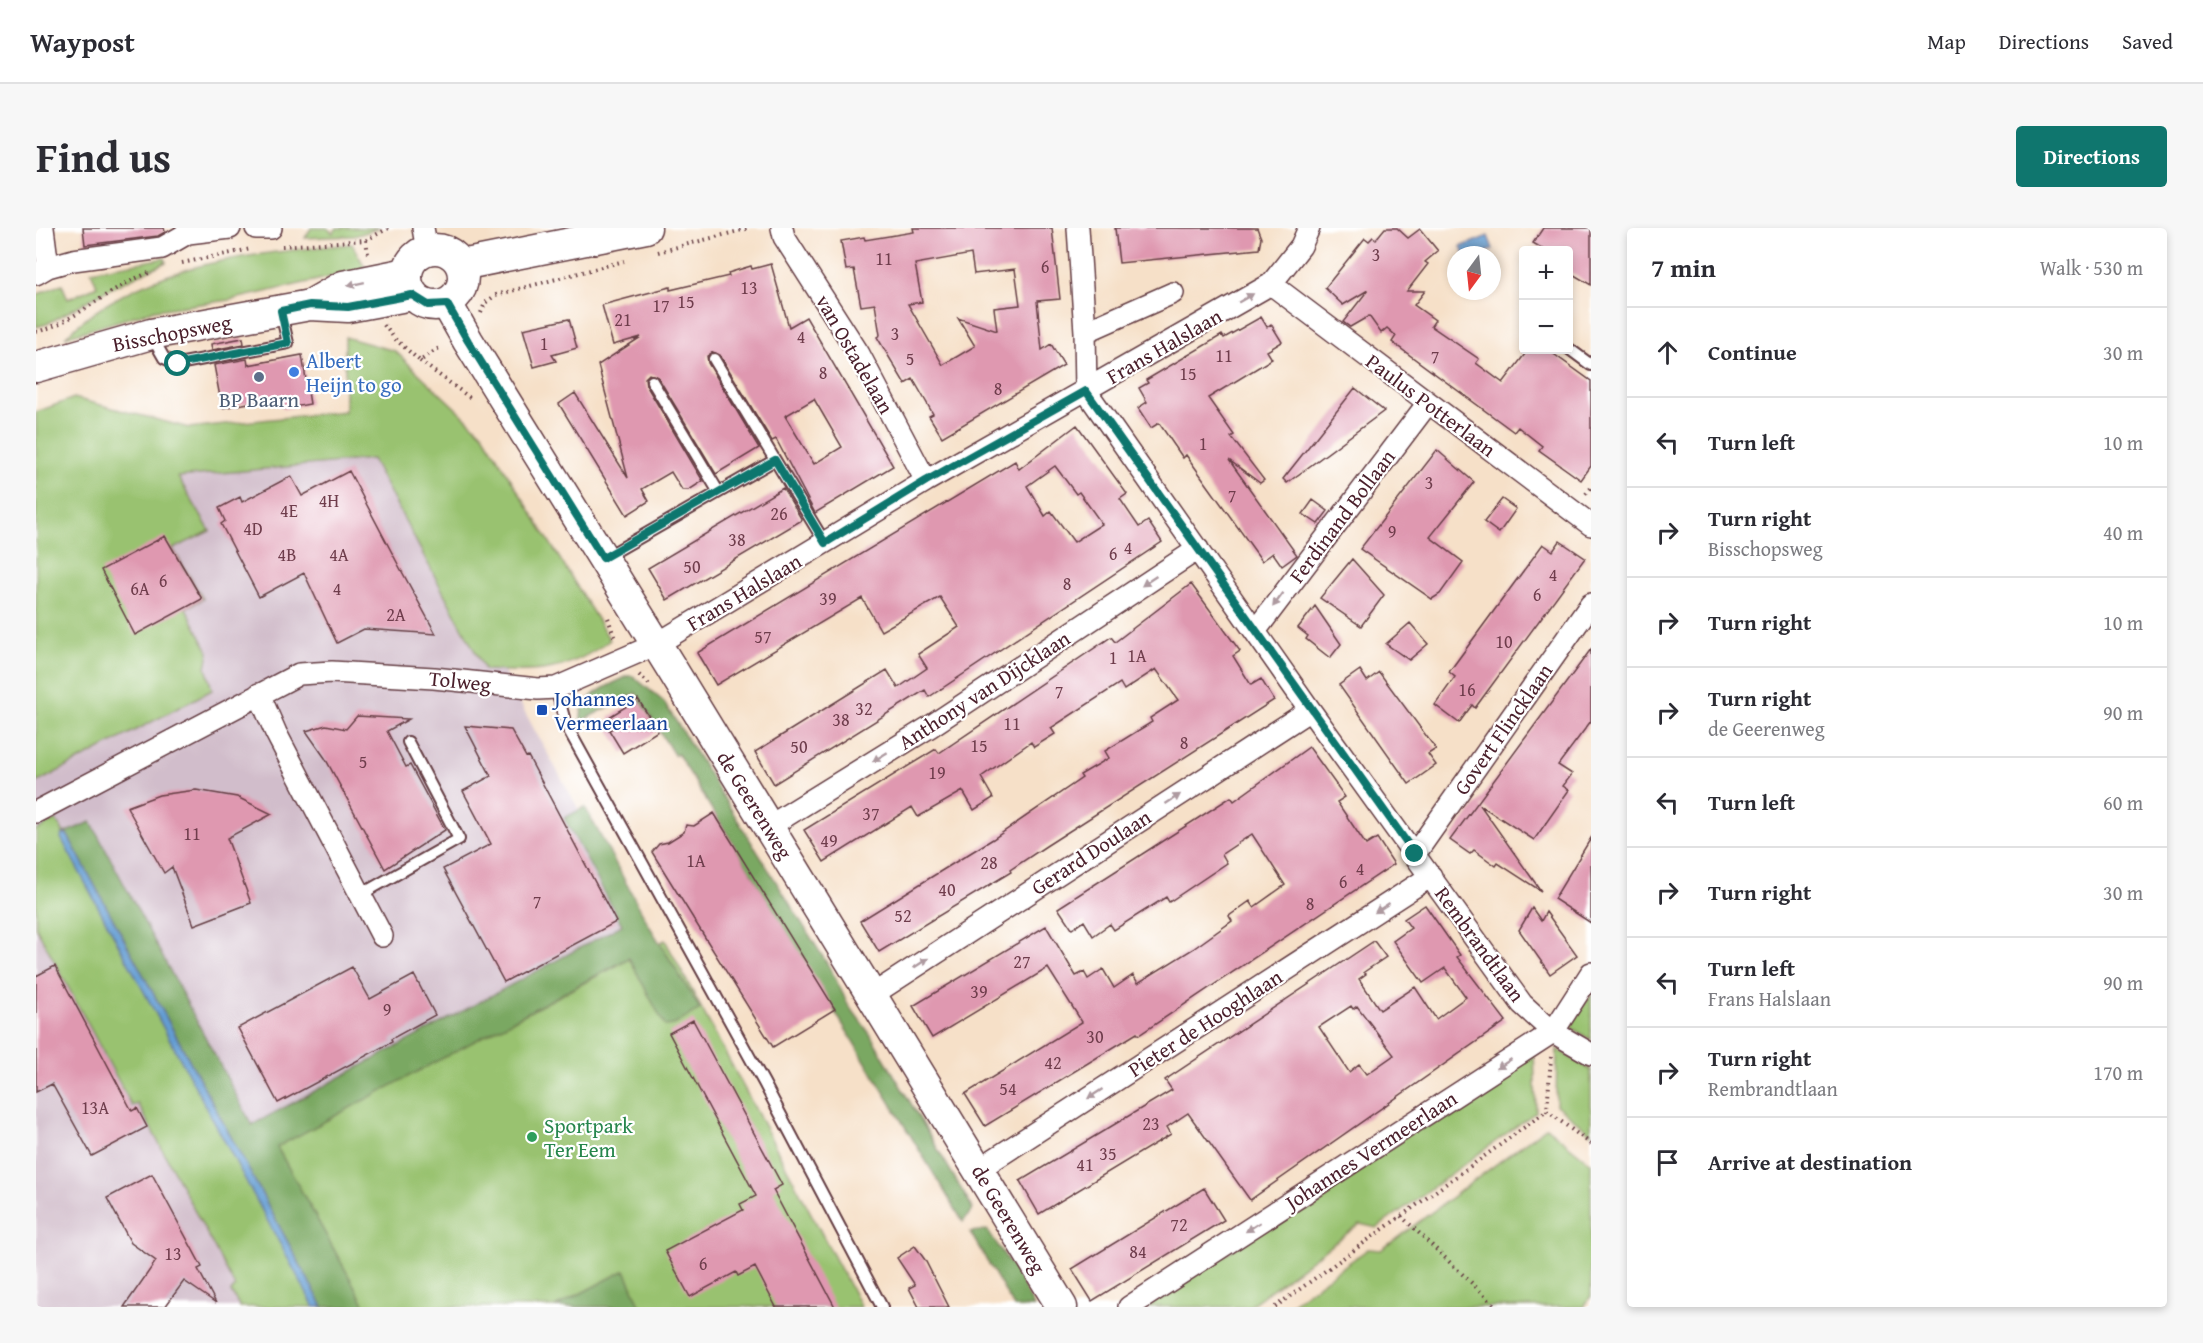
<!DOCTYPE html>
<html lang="en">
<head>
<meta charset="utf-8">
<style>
  :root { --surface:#fff; --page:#f7f7f7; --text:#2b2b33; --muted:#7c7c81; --line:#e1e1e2; --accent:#0f766e }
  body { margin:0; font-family:"Gentium Book Plus",serif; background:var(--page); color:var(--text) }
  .controls { position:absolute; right:18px; top:18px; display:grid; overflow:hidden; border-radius:6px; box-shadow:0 3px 9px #0003 }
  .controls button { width:54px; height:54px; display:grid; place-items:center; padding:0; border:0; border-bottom:2px solid var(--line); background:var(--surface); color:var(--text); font:30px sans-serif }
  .compass { position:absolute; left:1411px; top:18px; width:54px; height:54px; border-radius:50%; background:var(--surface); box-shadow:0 3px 9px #0003; rotate:195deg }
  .stop { position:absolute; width:18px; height:18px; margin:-14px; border:4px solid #0f766e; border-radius:50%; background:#fff }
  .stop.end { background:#0f766e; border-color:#fff; box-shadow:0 2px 6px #0008 }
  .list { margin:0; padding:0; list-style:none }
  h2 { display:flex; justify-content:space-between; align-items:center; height:78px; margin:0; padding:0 24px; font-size:26px }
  h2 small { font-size:20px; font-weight:400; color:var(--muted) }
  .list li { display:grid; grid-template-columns:39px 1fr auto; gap:18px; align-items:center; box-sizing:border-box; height:90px; padding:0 24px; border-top:2px solid var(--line) }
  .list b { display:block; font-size:22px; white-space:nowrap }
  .list p { margin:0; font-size:20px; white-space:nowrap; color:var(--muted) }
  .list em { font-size:20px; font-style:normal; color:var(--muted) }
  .icon { flex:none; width:33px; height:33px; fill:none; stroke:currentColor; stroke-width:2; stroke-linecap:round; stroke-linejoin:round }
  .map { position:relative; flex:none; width:1555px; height:1079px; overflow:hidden; border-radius:6px }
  header { display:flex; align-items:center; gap:36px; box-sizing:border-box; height:84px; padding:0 30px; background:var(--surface); border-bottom:2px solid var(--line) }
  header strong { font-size:28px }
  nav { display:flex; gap:33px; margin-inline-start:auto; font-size:21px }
  .intro { display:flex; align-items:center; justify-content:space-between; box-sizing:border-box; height:144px; padding:0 36px }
  h1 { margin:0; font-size:42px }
  .button { padding:15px 27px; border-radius:6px; background:var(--accent); color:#fff; font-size:21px; font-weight:700 }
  main { display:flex; gap:36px; padding:0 36px }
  aside { flex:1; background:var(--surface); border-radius:6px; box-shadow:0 3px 9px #0003 }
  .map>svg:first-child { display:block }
</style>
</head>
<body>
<header>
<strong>Waypost</strong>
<nav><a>Map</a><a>Directions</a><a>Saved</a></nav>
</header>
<div class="intro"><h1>Find us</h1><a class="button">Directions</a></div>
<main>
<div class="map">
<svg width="1555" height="1079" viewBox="0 0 1555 1079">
  <rect width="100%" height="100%" fill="#fff"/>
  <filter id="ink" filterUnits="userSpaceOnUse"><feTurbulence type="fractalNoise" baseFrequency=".0167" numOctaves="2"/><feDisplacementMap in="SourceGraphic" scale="12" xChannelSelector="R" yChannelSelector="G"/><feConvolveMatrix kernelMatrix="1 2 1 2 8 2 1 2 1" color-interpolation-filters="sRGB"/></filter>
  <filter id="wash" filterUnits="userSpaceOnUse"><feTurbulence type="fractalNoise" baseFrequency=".008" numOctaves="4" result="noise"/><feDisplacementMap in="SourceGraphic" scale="24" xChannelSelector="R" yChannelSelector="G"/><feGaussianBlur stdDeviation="1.35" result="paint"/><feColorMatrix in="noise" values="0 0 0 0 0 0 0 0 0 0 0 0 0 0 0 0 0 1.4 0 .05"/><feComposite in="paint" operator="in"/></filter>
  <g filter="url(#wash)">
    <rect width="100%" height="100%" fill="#f6e0c8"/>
    <path fill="#d1bdcb" d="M0 212 335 227 430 373 498 501 612 706 167 937 236 1079H0Z"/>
    <path fill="#99c26f" stroke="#72704d" stroke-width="1.5" d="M275 0H291L297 5 301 0H344L318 8 269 10Z
      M316 16 330 41 194 72 119 82 29 109C104 34 215 26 316 16Z
      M129 30 130 34 67 64 11 96 0 99V67L26 56 32 71 61 58 55 43Z
      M309 109 359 123 447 206 574 412C530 445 502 445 449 442L336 231 142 249 174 303 137 321 167 371 150 380 173 425 170 439 176 462 0 555V184L38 170 153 200 309 183Z
      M20 592 28 605 26 607 202 938 629 712 825 1079H204L195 1064 199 1059 102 876 96 878 0 699V602Z
      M1555 766V812L1534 799Z
      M1521 821 1555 842V905L1520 877Z
      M1498 822 1500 884 1341 1000 1324 996 1212 1079H1110Z
      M1510 899 1555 935V1068L1548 1079H1251L1332 1021 1345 1022Z"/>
    <path fill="#7aa862" stroke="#626446" stroke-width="1.5" d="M592 448H597L628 474 794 740 812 776 834 806 937 981 927 994 678 585 642 526 638 527 600 465 545 493C542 467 573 458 592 448Z
      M549 579 614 699 664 781 638 797 629 798 593 730 241 919 330 1079H287L31 606 28 605 55 594 216 897 586 697 528 590Z
      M951 1002 980 1044 998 1079H978L934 1004Z
      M589 1042 605 1079H519Z"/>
    <path fill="#649ed3" stroke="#575e7f" stroke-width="1.5" d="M1452 8 1457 21 1444 27H1429L1425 19Z
      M31 606 287 1079H278L25 610 26 607Z"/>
    <g id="blocks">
      <path fill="#df98b0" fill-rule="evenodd" d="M47 0H128L129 4 122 8 49 17Z
        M877 0H1016L1024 71 1001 73 1006 122 1015 116 1028 137 906 209 893 188 897 186 877 151 869 156 841 109 844 107 839 76 825 78 818 41 810 42 805 13 828 9 829 12 878 4ZM935 26 938 46 979 41 984 77 958 80 961 103 922 90 939 118 907 137 872 76 886 74 879 36Z
        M1079 0H1221L1225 10 1223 21 1083 35Z
        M1349 0H1361L1372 10 1384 1 1402 23 1389 34 1392 36 1371 63H1389L1378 77 1399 92 1395 98 1443 131 1440 135 1467 155 1492 122H1512L1555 153V238L1545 252 1503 222 1506 218 1482 199 1478 204 1356 114 1360 108 1351 100 1345 105 1333 88 1314 99 1307 94 1332 62 1307 77 1289 60 1329 10 1333 13 1337 9 1340 11Z
        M1507 0H1555V57L1533 44V22H1509L1497 15Z
        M735 36 753 99 770 89 857 238 779 285 740 211 736 213 684 127 677 124 671 128 672 135 723 220 680 246 622 149 613 146 609 150 610 157 667 253 653 262H646L635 244 606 261 613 273 591 287 523 176 539 165 592 250 562 137 605 109 577 117 566 77 634 59V62L693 48 692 45 715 38 716 41ZM778 171 806 219 778 236 749 188Z
        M1225 89 1231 99 1235 96 1246 114 1231 123 1236 131 1172 170 1198 207 1195 209 1228 252 1224 255 1193 232 1261 327 1246 338 1237 325 1226 333 1150 227 1147 230 1123 195 1115 200 1102 180 1111 174 1103 160 1112 155 1110 152 1186 107 1188 110Z
        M533 91 541 120 516 127 520 133 498 139 487 101Z
        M207 110 208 116 176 122 175 116Z
        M266 127 274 176 247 181 244 169 186 180 178 137 211 131 212 137Z
        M1319 160 1348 183 1251 255 1247 251Z
        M1041 197 1091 266 1084 271 1103 299 1112 293 1126 314 893 469 889 462 738 556 719 524 851 442 862 460 891 440 882 426 923 399 904 369 845 403 826 370 680 457 661 425 979 233 983 241ZM1019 238 1040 266 1043 264 1066 296 1038 314 1015 283 1009 288 991 258Z
        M1401 222 1438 254 1394 309 1427 334 1404 366 1396 371 1324 321Z
        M313 243 364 340 400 406 328 401 301 415 268 345 223 369 185 296 189 293 183 280 204 269 206 274 255 248 266 268Z
        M747 260 766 292 631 372 612 340Z
        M1466 271 1480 281 1463 305 1448 294Z
        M1277 272 1292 283 1282 296 1267 286Z
        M129 308 166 371 99 407 65 342Z
        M1524 313 1549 330 1439 480 1436 477 1423 495 1399 477 1419 449 1413 444 1507 316 1517 323Z
        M1316 331 1348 367 1325 398 1284 370Z
        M1155 356 1204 423 1197 428 1215 457 1225 451 1238 472 1010 618 974 642 975 644 843 724 824 693 957 611 1046 550 1044 547 1073 530 1069 523 1116 494 1114 490 1142 472 1120 441 1088 462 1084 455 1015 500 1019 506 998 519 995 514 945 549 957 570 938 582 927 563 882 589 876 579 788 634 768 602 900 521 903 525 1075 409 1079 414Z
        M1279 378 1305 416 1294 430 1270 411 1272 408 1262 400Z
        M1374 395 1392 416 1373 432 1350 416Z
        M1555 421V493L1522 537 1536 546 1527 558 1533 562 1498 612 1444 577 1505 663 1462 635 1460 638 1438 622 1434 626 1414 612Z
        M1324 442 1331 453 1343 444 1400 521 1392 526 1400 537 1373 556 1303 457Z
        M602 471 622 503 587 525 573 502 579 499 573 489Z
        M321 488 373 491 351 503 370 539 374 537 409 602 349 641 289 530 270 503 290 497 310 501Z
        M429 498 475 502 490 529 492 528 580 694 468 754 407 641 455 616 427 563 455 548Z
        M1273 519 1309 569 1301 574 1330 617 1341 610 1358 636 1103 807 1101 805 949 898 929 866 1046 794 1012 740 896 810 877 778 1010 698 1040 748 1048 744 1052 751 1067 741 1078 760 1097 747 1102 755 1157 721 1196 693 1193 688 1214 673 1218 679 1249 657 1216 606 1186 626 1191 635 1133 674 1130 669 1078 702 1074 696 1057 708 1048 693 1036 701 1022 680 1195 569 1198 573Z
        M160 562 201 569 236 586 191 610 215 675 158 697 136 639 128 645 91 579 123 567Z
        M678 585 799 781 737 819 616 624 623 616 632 614 648 604 650 597 658 598Z
        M1555 610V695L1518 671Z
        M1389 677 1424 727 1421 729 1470 793 1214 972 1152 885 1131 899 1135 906 1003 986 984 953 1136 862 1129 852 1338 713 1350 729 1328 744 1330 746 1323 751 1344 782 1379 759 1400 791 1430 769 1409 740 1387 755 1357 713 1375 700 1368 691ZM1315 778 1317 781 1321 778 1358 827 1331 846 1323 836 1313 844 1283 799Z
        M1496 680 1505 693 1510 684 1541 727 1514 746 1483 702Z
        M19 738 96 883 101 880 111 899 56 928 16 856 0 864V748Z
        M316 739 334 771 378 747 399 787 355 811 356 814 242 875 202 800Z
        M657 792 746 957 737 962 799 1079H740L719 1039 702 1048 700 1044 654 1069 629 1023 707 982 704 976 720 968 633 805Z
        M116 946 166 1039 162 1041 180 1075 148 1053 129 1079H88L120 1033 95 1015 71 970Z
        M1168 960 1188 992 1056 1073 1036 1041Z
        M879 1018 889 1032 913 1079H883L873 1060 879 1057 861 1030Z"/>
    </g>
  </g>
  <g filter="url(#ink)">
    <use href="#blocks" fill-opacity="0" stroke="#643c43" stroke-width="1.5"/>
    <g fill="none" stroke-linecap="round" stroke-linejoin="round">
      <g stroke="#643c43" stroke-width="14">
        <path id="service" d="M116 109 128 130 142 136 252 115 245 85
          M1532 120 1555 137
          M678 131 739 232
          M616 153 682 263
          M568 330 739 232 789 315
          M520 460 530 497 728 855 846 1079
          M324 667 423 611 372 514"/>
      </g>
      <g stroke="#643c43" stroke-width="24">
        <path id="minor" d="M7 0 12 39
          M220 0H235
          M387 0 391 22
          M746 0 748 9 823 126 890 253
          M1042 0 1049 104 1050 163 1274 482 1486 776 1517 804 1555 826
          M0 46 12 39 37 32 126 20 152 5 194 0
          M1235 56 1555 297
          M1049 104 1137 65
          M1220 402 1392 175
          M223 466 240 505 346 708
          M0 584 263 446 296 444 398 450 502 461 520 460 621 416 890 253 1235 56 1265 18 1273 0
          M732 599 895 498 1162 321
          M1379 626 1555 376
          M836 767 1274 482
          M943 941 1395 648
          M1093 1079 1517 804 1555 745"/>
      </g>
      <g stroke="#643c43" stroke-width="33">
        <path id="secondary" d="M371 49a28 28 0 1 1 56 0a28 28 0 1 1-56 0Z
          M425 37 610 0
          M411 76 432 113 634 438 1026 1079
          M274 77 312 79 376 67
          M0 139 115 106 274 77 307 58 371 45"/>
      </g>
      <path stroke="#643c43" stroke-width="4" stroke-dasharray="1.5 4.5" stroke-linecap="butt" d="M330 12 332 26
        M246 18 330 12 353 0
        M622 24 714 0
        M146 35 215 21
        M445 85 449 75 460 67 588 33
        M348 97 359 111 384 133 406 118
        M0 104C42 93 72 59 113 45
        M384 133 437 172
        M1550 266 1555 260
        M572 390 579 411
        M603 447 615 458
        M1515 829 1511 883 1555 916
        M1365 988 1461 1079
        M1239 1079 1511 883"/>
      <use href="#service" stroke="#fff" stroke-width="10"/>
      <use href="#minor" stroke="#fff" stroke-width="21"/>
      <use href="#secondary" stroke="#fff" stroke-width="30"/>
    </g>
    <defs><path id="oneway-solid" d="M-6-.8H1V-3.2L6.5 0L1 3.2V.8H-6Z" transform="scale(1.5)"/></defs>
    <g fill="#ae9aa0">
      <use href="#oneway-solid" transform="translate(320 56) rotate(168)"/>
      <use href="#oneway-solid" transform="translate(1210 70) rotate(-30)"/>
      <use href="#oneway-solid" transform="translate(1113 353) rotate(146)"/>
      <use href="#oneway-solid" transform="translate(1242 372) rotate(127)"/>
      <use href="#oneway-solid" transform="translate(844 529) rotate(148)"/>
      <use href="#oneway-solid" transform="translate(1137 571) rotate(-33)"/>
      <use href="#oneway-solid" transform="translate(1346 680) rotate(147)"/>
      <use href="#oneway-solid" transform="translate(885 735) rotate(-33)"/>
      <use href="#oneway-solid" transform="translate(1468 836) rotate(147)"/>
      <use href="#oneway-solid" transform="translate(1059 866) rotate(147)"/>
      <use href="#oneway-solid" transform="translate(1217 999) rotate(147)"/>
    </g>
  </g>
  <g fill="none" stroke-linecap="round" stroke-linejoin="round" filter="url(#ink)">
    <path stroke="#0f766e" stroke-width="8" d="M142 136 252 115 245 83 274 77 312 79 376 67 392 77 411 76 432 113 567 330 739 232 789 315 890 253 1050 163 1379 626"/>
  </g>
  <circle fill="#3f7fe0" stroke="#fff" stroke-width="2" cx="258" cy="144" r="6"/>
  <circle fill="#5c6f8a" stroke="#fff" stroke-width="2" cx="223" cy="149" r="6"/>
  <rect fill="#1a4fb4" stroke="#fff" stroke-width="2" x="500" y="476" width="12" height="12" rx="3"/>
  <circle fill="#2e9e5b" stroke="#fff" stroke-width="2" cx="496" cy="909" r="6"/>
  <g text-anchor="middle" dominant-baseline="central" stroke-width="4.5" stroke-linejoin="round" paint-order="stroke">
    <g font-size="18" fill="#6f3d4c">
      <text x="1340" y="26">3</text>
      <text x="848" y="30">11</text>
      <text x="1009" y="38">6</text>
      <text x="713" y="59">13</text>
      <text x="650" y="73">15</text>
      <text x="625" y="77">17</text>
      <text x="587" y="91">21</text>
      <text x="859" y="105">3</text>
      <text x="765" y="108">4</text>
      <text x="508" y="115">1</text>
      <text x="1188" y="127">11</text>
      <text x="1399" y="128">7</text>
      <text x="874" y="130">5</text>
      <text x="787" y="144">8</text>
      <text x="1152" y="145">15</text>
      <text x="962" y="160">8</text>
      <text x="1167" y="215">1</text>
      <text x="1393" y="254">3</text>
      <text x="1196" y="267">7</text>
      <text x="293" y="272">4H</text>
      <text x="253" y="282">4E</text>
      <text x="743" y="285">26</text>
      <text x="217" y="300">4D</text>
      <text x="1356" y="303">9</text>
      <text x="701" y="311">38</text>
      <text x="1092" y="319">4</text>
      <text x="1077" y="325">6</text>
      <text x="251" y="326">4B</text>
      <text x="303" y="326">4A</text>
      <text x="656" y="338">50</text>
      <text x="1517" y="346">4</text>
      <text x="127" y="352">6</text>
      <text x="1031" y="355">8</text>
      <text x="104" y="360">6A</text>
      <text x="301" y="360">4</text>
      <text x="1501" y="366">6</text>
      <text x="792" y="370">39</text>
      <text x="360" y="386">2A</text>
      <text x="727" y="408">57</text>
      <text x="1468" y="413">10</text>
      <text x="1101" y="427">1A</text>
      <text x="1077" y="429">1</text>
      <text x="1431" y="461">16</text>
      <text x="1023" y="463">7</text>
      <text x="828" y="480">32</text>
      <text x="805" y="491">38</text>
      <text x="976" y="495">11</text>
      <text x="1148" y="514">8</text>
      <text x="943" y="517">15</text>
      <text x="763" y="518">50</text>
      <text x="327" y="533">5</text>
      <text x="901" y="544">19</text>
      <text x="835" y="585">37</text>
      <text x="156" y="605">11</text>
      <text x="793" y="612">49</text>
      <text x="660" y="632">1A</text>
      <text x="953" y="634">28</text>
      <text x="1324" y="640">4</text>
      <text x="1307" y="653">6</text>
      <text x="911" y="661">40</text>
      <text x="501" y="673">7</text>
      <text x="1274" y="675">8</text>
      <text x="867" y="687">52</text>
      <text x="986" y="733">27</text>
      <text x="943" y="763">39</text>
      <text x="351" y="781">9</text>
      <text x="1059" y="808">30</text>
      <text x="1017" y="834">42</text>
      <text x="972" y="860">54</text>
      <text x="59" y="879">13A</text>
      <text x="1115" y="895">23</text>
      <text x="1072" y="925">35</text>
      <text x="1049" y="936">41</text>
      <text x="1143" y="996">72</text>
      <text x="1102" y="1023">84</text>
      <text x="137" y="1025">13</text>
      <text x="667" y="1035">6</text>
    </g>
    <g font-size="21" fill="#4a1f2b" stroke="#fff">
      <text transform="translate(136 105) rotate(-11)">Bisschopsweg</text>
      <text transform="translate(1128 118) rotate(-30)">Frans Halslaan</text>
      <text transform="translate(819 126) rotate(60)">van Ostadelaan</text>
      <text transform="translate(1395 177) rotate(37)">Paulus Potterlaan</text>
      <text transform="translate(1306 288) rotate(-53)">Ferdinand Bollaan</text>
      <text transform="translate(708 364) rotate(-31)">Frans Halslaan</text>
      <text transform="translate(424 453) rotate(6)">Tolweg</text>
      <text transform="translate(948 462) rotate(-33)">Anthony van Dijcklaan</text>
      <text transform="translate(1467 501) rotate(-55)">Govert Flincklaan</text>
      <text transform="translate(719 577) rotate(58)">de Geerenweg</text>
      <text transform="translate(1055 624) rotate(-33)">Gerard Doulaan</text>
      <text transform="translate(1444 716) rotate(54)">Rembrandtlaan</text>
      <text transform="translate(1169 795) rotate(-33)">Pieter de Hooghlaan</text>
      <text transform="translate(1335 922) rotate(-33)">Johannes Vermeerlaan</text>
      <text transform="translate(973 991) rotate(59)">de Geerenweg</text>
    </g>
    <g font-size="21" fill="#366cbe" stroke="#fff" text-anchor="start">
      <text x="270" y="132">Albert<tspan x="270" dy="24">Heijn to go</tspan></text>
    </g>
    <g font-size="21" fill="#4e5e75" stroke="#fff">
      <text x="223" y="171">BP Baarn</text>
    </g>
    <g font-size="21" fill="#164399" stroke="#fff" text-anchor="start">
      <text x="518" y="470">Johannes<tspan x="518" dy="24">Vermeerlaan</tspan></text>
    </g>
    <g font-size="21" fill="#27864d" stroke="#fff" text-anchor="start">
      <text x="508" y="897">Sportpark<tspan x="508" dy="24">Ter Eem</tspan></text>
    </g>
  </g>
</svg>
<div class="controls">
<button>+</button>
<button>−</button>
</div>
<svg class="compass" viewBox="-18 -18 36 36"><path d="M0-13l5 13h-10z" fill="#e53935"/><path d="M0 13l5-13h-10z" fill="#7c7c81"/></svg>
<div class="stop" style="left:142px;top:136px"></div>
<div class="stop end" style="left:1379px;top:626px"></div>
</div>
<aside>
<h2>7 min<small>Walk · 530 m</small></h2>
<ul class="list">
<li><svg class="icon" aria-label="ahead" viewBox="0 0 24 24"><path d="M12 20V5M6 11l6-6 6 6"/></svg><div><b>Continue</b></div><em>30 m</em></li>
<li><svg class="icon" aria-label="left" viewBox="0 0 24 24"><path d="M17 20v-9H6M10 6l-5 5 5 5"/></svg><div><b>Turn left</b></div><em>10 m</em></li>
<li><svg class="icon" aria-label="right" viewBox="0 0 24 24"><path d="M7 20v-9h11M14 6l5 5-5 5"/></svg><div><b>Turn right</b><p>Bisschopsweg</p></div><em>40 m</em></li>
<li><svg class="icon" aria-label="right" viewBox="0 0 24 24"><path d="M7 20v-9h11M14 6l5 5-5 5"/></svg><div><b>Turn right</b></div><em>10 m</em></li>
<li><svg class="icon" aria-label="right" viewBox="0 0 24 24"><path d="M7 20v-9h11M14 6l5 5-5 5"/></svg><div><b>Turn right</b><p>de Geerenweg</p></div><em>90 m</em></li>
<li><svg class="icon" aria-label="left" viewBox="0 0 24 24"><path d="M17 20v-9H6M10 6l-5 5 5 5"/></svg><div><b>Turn left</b></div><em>60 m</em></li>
<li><svg class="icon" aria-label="right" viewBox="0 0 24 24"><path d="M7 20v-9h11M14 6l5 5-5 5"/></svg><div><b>Turn right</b></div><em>30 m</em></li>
<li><svg class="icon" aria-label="left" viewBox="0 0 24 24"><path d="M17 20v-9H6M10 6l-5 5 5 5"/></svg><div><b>Turn left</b><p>Frans Halslaan</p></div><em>90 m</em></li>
<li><svg class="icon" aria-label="right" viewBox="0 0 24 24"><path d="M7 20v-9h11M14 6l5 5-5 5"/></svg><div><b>Turn right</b><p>Rembrandtlaan</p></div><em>170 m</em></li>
<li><svg class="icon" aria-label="arrive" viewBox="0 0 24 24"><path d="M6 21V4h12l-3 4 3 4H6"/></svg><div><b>Arrive at destination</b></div></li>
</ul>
</aside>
</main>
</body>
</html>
